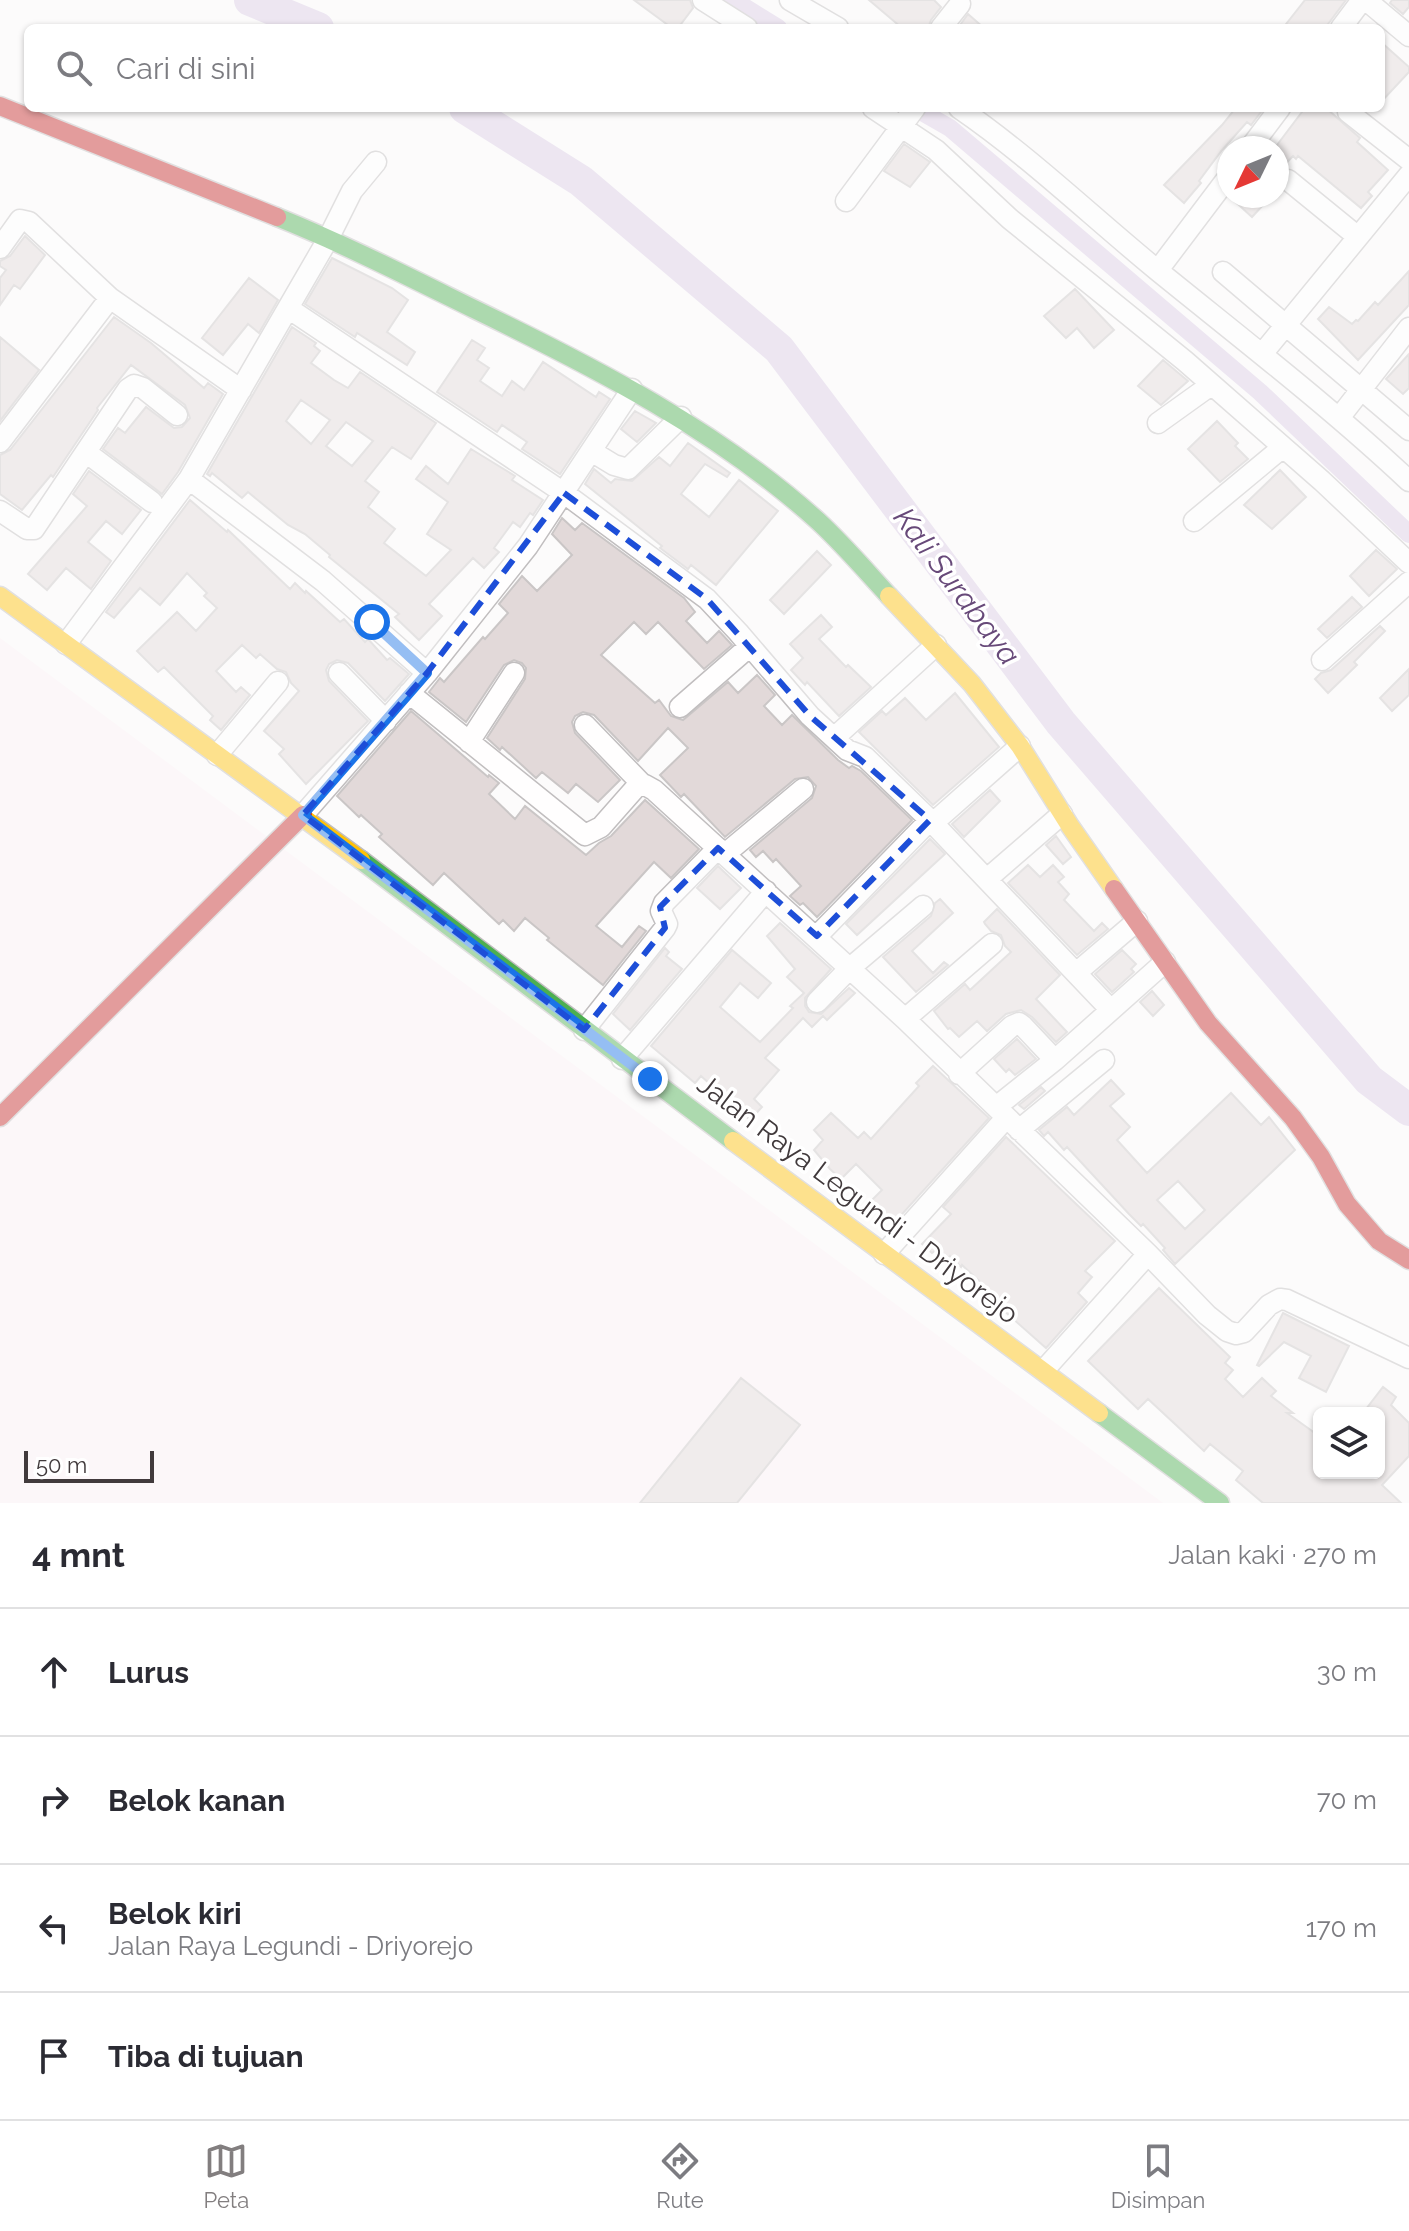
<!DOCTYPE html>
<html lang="id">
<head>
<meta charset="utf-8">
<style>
  :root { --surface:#fff; --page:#f7f7f7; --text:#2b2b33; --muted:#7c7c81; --line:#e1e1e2; --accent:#827e7f }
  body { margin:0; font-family:Raleway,sans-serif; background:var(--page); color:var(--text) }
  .controls { position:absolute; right:24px; bottom:24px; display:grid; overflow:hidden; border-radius:12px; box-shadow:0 2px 6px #0004 }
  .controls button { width:72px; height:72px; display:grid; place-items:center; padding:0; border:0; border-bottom:2px solid var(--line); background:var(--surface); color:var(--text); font:40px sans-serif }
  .compass { position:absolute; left:1217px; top:136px; width:72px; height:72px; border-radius:50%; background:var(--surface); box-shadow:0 2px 6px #0004; rotate:227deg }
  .scale { position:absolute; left:24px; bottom:20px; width:130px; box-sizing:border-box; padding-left:8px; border:4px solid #413a3c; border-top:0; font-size:22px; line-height:28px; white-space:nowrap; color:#413a3c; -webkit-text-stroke:6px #fff; paint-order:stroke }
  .stop { position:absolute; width:24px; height:24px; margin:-18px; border:6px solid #1a73e8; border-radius:50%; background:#fff }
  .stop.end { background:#1a73e8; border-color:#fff; box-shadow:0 2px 8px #0008 }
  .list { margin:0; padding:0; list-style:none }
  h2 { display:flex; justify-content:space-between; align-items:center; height:104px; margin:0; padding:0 32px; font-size:34px }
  h2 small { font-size:26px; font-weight:400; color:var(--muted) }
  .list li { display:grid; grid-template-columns:52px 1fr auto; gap:24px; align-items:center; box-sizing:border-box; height:128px; padding:0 32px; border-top:2px solid var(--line) }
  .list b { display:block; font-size:30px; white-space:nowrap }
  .list p { margin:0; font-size:26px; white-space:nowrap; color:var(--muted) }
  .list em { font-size:26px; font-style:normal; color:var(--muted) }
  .icon { flex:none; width:44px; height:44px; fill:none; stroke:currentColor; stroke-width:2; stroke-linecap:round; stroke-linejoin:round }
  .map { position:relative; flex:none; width:1409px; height:1503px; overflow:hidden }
  .search { position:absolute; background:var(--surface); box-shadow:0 2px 6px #0004; left:24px; right:24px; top:24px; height:88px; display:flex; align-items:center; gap:20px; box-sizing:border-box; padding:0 28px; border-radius:12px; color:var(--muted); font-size:30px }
  .sheet { height:616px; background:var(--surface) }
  nav { display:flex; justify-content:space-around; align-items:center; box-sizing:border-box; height:112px; border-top:2px solid var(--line); background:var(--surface); font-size:22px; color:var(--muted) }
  nav a { display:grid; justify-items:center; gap:4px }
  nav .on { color:var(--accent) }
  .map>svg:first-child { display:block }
</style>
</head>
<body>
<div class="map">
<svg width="1409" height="1503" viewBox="0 0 1409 1503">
  <rect width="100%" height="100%" fill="#fcfbfb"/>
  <path fill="#fdf1f5" d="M0 638 1163 1503H0Z"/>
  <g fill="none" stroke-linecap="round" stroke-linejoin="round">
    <path stroke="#dbcce5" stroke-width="18" d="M733 0 778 28
      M915 108 950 128 1260 392 1409 534"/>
    <path stroke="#dbcce5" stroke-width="32" d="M250 0 318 28
      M465 108 581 181 779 349 1061 723 1369 1080 1409 1110"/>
  </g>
  <path fill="#e2d9d9" stroke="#cac6c6" stroke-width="2" fill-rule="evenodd" d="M634 0H690L693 8 678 28H672Z
    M869 0H934L941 7 931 20 928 28H902Z
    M1305 0H1346L1325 28H1283Z
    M1392 0H1409V7L1403 14 1390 3Z
    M968 14 984 28H958Z
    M1381 42 1409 67V72L1381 102Z
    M1232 108H1264L1251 125 1247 122 1222 150 1199 181 1201 183 1184 203 1164 185 1222 125 1234 110Z
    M1305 108H1326L1360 138 1357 142 1388 170 1368 192 1372 196 1361 208 1298 156 1296 159 1293 156 1277 173V145Z
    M904 144 930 162 910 187 884 171Z
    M1255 196 1264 204 1252 217 1230 197Z
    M25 236 45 255 20 289 14 285 0 305V278L6 270 0 266V261L10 256Z
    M332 258 392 288 408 300 387 332 415 352 407 365 357 333 355 337 305 304Z
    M1409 271V305L1358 360 1318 319 1329 307 1352 324 1356 320 1358 321 1375 302 1378 305Z
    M249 278 278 300 259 333 248 324 223 355 202 338Z
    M1075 289 1114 330 1094 348 1077 328 1066 338 1044 316Z
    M114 317 151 343 204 388 208 383 223 394 178 472 162 494 103 449 118 428 125 433 146 407 174 428 182 427 190 418 185 405 131 365 97 408 98 410 53 477 51 475 22 510 0 494V455L10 450Z
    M292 327 316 343 314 346 320 351 311 363 334 380 348 388 360 372 436 423 411 459 392 447 365 481 379 492 368 507 395 529 384 543 426 576 451 550 427 534 448 502 416 479 426 466 448 484 471 449 515 476 512 480 543 500 533 515 530 513 520 527 513 522 494 548 499 552 484 568 473 558 429 604 442 616 419 640 395 617 399 614 329 557 330 555 305 534 288 525 248 492 242 498 212 473 210 476 207 474ZM301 400 330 420 311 444 286 421ZM346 422 373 441 352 466 326 446Z
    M0 337 39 370 0 421Z
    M472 340 485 348 477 360 489 368 480 381 502 396 512 381 524 390 543 362 596 397 599 392 610 399 560 474 522 449 527 442 502 425 497 432 437 392Z
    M1409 354V388L1403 394 1386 379Z
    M1163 360 1188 381 1161 405 1138 386Z
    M635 411 656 423 637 442 621 429Z
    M1217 421 1238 443 1235 446 1248 459 1220 482 1188 449Z
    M688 443 730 473 727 477 705 464 681 494 709 517 739 480 778 511 716 585 691 565 688 569 660 548 662 546 585 484 594 469 611 483 615 479 632 481 659 457 670 466Z
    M1280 470 1306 497 1272 529 1244 505Z
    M89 471 141 510 122 534 106 521 88 542 111 561 91 589 66 568 47 590 28 574 87 506 73 494Z
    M190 500 227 532 228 530 290 589 295 583 305 593 306 591 340 622 344 619 365 642 368 639 387 660 390 658 409 674 385 701 348 663 337 660 329 664 326 670 329 681 368 721 306 784 279 754 284 749 264 731 299 691 291 683 286 672 277 669 260 654 256 658 242 645 216 671 236 692 241 687 250 695 221 730 210 720 213 716 164 667 158 672 137 651 177 612 196 631 217 608 204 596 207 593 187 573 160 605 140 588 114 618 106 612Z
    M562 518 575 530 582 523 684 598 695 612 686 621 707 643 719 631 732 645 704 669 658 622 646 634 634 622 601 655 655 703 659 700 671 716 683 720 728 682 738 693 757 675 775 695 764 706 782 725 792 715 838 760 849 768 852 766 861 771 912 820 817 917 803 903 800 905 790 896 801 886 776 859 773 862 763 851 756 857 750 850 812 798 816 786 808 777 795 779 725 837 684 794 681 797 660 775 688 748 668 728 638 761 594 715 583 712 575 716 572 722 575 733 620 780 598 802 576 784 568 793 542 772 536 778 502 747 500 750 487 738 525 679 526 668 522 663 514 660 504 665 466 722 429 692 440 678 444 682 483 637 485 639 508 613 499 604 522 576 537 591 572 555 552 534Z
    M1376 550 1397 569 1369 596 1350 576Z
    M817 551 831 565 784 614 770 600Z
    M1352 597 1362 607 1327 638 1318 629Z
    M821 615 832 627 819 639 846 667 848 665 871 687 839 716 807 682 805 685 791 670 803 658 790 644Z
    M1380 626 1385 631 1354 662 1357 665 1328 693 1315 679 1321 673 1331 670Z
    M1409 669V695L1392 711 1380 698Z
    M955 693 999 747 933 805 859 732 882 711 886 715 905 698 926 720Z
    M411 711 488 777 489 775 499 783 489 794 515 819 525 806 586 855 599 843 611 836 645 800 699 849 671 878 654 862 596 926 622 947 639 926 646 931 603 985 547 940 549 938 525 918 514 931 503 920 499 924 444 873 433 885 379 837 382 834 361 815 359 817 337 796Z
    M990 790 1000 801 964 837 952 824Z
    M1056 836 1071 857 1063 864 1046 845Z
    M930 839 945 854 857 935 846 924Z
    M1028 865 1040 877 1053 865 1064 877 1058 882 1069 894 1064 900 1094 931 1102 923 1108 929 1077 955 1008 883Z
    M718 866 741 888 720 909 697 888Z
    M940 899 953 913 912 951 933 973 944 962 948 965 916 992 883 957 931 916 935 903Z
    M997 909 1060 975 1036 999 1067 1032 1056 1042 1032 1017 1021 1010 1006 1014 987 1031 977 1021 959 1037 950 1028 948 1029 934 1011 965 984 970 990 1011 952 1005 946 1001 935 991 931 985 924 984 922Z
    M780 923 831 969 805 998V1006L809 1012 821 1014 849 988 855 993 827 1020 823 1016 812 1027 803 1018 765 1058 779 1070 754 1099 762 1107 750 1120 701 1076 695 1083 651 1046 732 950 771 983 758 998 740 983 720 1007 760 1042 793 1008 790 1006 804 993 787 977 795 969 767 936Z
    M665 948 669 952 666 956 682 969 630 1030 613 1014Z
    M1122 950 1136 964 1131 969 1134 972 1112 992 1095 974Z
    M1152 991 1164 1005 1153 1016 1140 1002Z
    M1017 1039 1036 1059 1015 1075 1009 1069 1006 1072 994 1059Z
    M933 1066 989 1118 895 1222 870 1202 882 1190 856 1164 841 1179 830 1169 814 1150 823 1140 814 1130 831 1113 858 1138 864 1132 871 1139 919 1086 916 1083Z
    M1111 1080 1124 1094 1110 1106 1130 1127 1117 1140 1147 1173 1231 1093 1261 1125 1269 1117 1295 1150 1175 1264 1163 1250 1165 1248 1143 1224 1141 1226 1129 1214 1067 1147 1064 1150 1048 1132 1044 1136 1039 1130 1067 1107 1074 1115ZM1178 1181 1205 1210 1185 1229 1157 1200Z
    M1041 1087 1045 1091 1024 1109 1019 1105Z
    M1006 1137 1115 1241 1085 1271 1092 1277 1078 1293 1087 1302 1046 1348 986 1295 990 1291 962 1265 961 1267 950 1256 947 1260 936 1250 932 1253 922 1244 951 1214 943 1207Z
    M1159 1288 1230 1357 1225 1363 1233 1370 1225 1379 1243 1397 1262 1378 1276 1391 1271 1396 1293 1413H1287L1319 1436V1473H1379V1413H1363L1383 1387 1396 1397 1391 1405 1409 1423V1456L1382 1485 1401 1503H1263L1236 1480 1243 1471 1210 1444 1204 1451 1148 1399 1138 1409 1088 1361Z
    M1283 1313 1349 1346 1326 1392 1299 1378 1311 1356 1284 1342 1259 1366 1257 1365Z
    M741 1378 800 1425 737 1503H640Z"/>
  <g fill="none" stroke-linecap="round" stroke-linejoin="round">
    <g stroke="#c1bebf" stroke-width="23">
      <path id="street" d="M703 0 747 28
        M790 0 838 28
        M1366 0 1409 36
        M941 28 960 4
        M1341 28 1362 0
        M873 108 936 150 1010 219 1185 361 1322 481 1409 563
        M959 108C1029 156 1091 216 1157 270 1242 339 1329 406 1409 481
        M1348 112 1409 160
        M1250 148 1280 108
        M1288 180 1358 237
        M846 201 915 108
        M0 248 20 220 29 222 110 298 241 390
        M1158 270 1229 176
        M1223 272 1409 430
        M288 308 564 493 707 599 738 632 810 716 847 750 865 757 930 820 1111 1010
        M1262 354 1409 175
        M1339 418 1409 328
        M1158 423 1211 385
        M0 442 110 298
        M591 451 614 465 628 469 681 417
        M87 453 152 502
        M189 479 323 581 427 673
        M0 511 27 529H34L128 389 134 385 143 388 177 415
        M1194 521 1283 447
        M66 644 189 479 328 239 352 191 376 162
        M1322 660 1409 582
        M339 673 386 721
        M409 693 585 835 601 827 638 785H645L654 790 905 1019 1148 1254 1207 1315 1227 1331 1236 1334 1244 1332 1269 1305 1280 1299 1287 1300 1409 1358
        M680 707 750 646
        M585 725 642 784
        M834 738 936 645
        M469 742 514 673
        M217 755 278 682
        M303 815 427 673 528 546 632 389
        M933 823 1020 746
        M725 854 803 789
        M987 879 1062 814
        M817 936 930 820
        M1076 973 1137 921
        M817 1002 850 968 923 906
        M905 1019 992 944
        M584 1030 665 928 667 924 661 911 664 903 718 848
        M622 1059 766 891
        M1055 1060 1165 962
        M959 1074 1012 1026 1019 1023 1023 1026 1055 1060 996 1107
        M1019 1130 1104 1060
        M884 1254 1006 1118
        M1044 1370 1148 1254"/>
    </g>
    <g stroke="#c1bebf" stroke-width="21">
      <path id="fast" d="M277 217C344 244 409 277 474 309 596 368 717 430 818 521 843 544 866 571 889 596
        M361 860 733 1141
        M1099 1413 1220 1503"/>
    </g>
    <g stroke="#c1bebf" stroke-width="21">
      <path id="slow" d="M0 596 361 860
        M889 596 972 684 1020 746 1070 826 1114 889
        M733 1141 1099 1413"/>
    </g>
    <g stroke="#c1bebf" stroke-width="21">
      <path id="jam" d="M0 106 277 217
        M1114 889 1208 1023 1293 1118 1321 1157 1347 1204 1379 1241 1409 1260
        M0 1117 303 815"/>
    </g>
    <use href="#street" stroke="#fffefe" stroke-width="20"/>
    <use href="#fast" stroke="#4caf50" stroke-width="18"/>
    <use href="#slow" stroke="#ffc107" stroke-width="18"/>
    <use href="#jam" stroke="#c62828" stroke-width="18"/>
  </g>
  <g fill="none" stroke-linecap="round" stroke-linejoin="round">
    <path stroke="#1a73e8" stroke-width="10" d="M372 622 427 673 303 815 650 1079"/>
  </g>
  <path d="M0 0H1409V1503H0ZM564 493 707 599 810 716 930 820 817 936 718 848 660 907 665 928 584 1030 303 815 427 673Z" fill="#fcfbfb" fill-opacity=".55" fill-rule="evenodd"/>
  <path fill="none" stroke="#1d4ed8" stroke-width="6" stroke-dasharray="16 10" stroke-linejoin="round" d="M564 493 707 599 810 716 930 820 817 936 718 848 660 907 665 928 584 1030 303 815 427 673Z"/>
  <g text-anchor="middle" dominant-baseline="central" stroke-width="7" stroke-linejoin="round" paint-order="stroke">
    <g font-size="28" fill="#413a3c" stroke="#fff">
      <text transform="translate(858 1199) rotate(37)">Jalan Raya Legundi - Driyorejo</text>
    </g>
    <g font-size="30" font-style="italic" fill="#674979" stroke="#fff">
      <text transform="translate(957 586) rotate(53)">Kali Surabaya</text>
    </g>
  </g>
</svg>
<div class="controls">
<button><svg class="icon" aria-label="layers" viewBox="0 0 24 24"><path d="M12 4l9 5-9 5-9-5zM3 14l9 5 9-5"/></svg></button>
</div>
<svg class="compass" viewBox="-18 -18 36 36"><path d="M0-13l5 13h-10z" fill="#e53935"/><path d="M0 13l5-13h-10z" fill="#7c7c81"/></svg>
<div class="scale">50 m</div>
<div class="stop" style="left:372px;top:622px"></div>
<div class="stop end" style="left:650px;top:1079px"></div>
<div class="search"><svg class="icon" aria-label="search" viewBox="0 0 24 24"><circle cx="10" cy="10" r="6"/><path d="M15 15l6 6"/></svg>Cari di sini</div>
</div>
<section class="sheet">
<h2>4 mnt<small>Jalan kaki · 270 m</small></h2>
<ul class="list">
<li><svg class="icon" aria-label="ahead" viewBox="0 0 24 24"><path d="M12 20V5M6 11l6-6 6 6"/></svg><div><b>Lurus</b></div><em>30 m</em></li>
<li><svg class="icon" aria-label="right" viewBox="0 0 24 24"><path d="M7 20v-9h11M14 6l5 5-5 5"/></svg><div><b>Belok kanan</b></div><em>70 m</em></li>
<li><svg class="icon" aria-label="left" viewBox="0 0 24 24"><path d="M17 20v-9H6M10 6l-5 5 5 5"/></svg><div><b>Belok kiri</b><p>Jalan Raya Legundi - Driyorejo</p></div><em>170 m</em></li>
<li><svg class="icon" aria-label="arrive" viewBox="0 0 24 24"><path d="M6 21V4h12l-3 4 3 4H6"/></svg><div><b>Tiba di tujuan</b></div></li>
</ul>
</section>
<nav>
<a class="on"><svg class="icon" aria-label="map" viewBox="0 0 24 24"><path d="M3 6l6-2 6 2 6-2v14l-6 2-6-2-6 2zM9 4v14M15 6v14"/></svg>Peta</a>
<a><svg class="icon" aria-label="directions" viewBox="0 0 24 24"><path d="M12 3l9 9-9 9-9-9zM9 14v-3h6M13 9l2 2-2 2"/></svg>Rute</a>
<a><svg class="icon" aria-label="saved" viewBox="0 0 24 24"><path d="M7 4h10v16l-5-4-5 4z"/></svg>Disimpan</a>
</nav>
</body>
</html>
